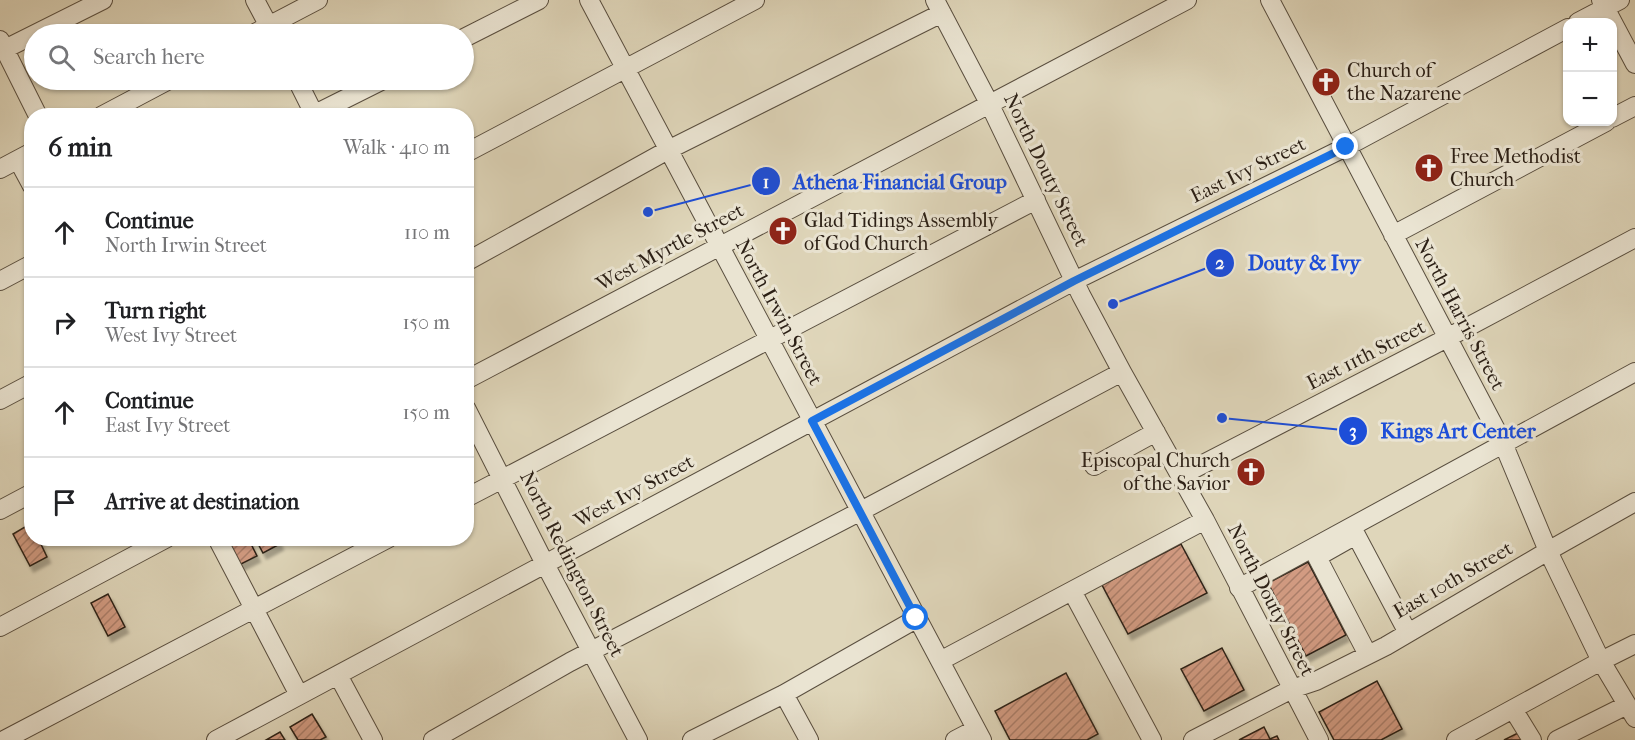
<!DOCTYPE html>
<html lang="en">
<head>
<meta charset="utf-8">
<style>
  :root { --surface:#fff; --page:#f2f2f2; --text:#202124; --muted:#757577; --line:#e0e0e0 }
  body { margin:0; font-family:"IM FELL French Canon",serif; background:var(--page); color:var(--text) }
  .controls { position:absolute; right:18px; top:18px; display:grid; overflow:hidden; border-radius:12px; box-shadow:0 2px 4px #0004 }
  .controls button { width:54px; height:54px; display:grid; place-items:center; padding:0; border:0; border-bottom:2px solid var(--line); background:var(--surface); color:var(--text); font:30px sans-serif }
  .stop { position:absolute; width:18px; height:18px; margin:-14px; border:4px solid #1a73e8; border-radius:50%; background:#fff }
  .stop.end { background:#1a73e8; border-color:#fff; box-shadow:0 2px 6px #0008 }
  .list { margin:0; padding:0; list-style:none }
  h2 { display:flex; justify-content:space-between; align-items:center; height:78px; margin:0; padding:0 24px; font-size:26px }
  h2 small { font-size:20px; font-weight:400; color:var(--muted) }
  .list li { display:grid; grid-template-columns:39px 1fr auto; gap:18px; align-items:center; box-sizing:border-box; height:90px; padding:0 24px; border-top:2px solid var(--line) }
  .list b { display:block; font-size:22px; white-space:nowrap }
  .list p { margin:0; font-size:20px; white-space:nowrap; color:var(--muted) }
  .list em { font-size:20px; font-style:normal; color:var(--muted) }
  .icon { flex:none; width:33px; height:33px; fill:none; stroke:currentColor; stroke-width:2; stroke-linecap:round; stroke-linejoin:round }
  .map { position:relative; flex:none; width:1635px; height:740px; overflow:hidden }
  .search { position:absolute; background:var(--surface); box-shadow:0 2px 4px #0004; left:24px; top:24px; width:450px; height:66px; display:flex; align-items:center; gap:15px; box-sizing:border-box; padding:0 21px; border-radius:33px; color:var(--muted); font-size:22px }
  .panel { position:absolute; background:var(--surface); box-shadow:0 2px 4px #0004; left:24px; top:108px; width:450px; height:438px; border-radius:24px }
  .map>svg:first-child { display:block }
</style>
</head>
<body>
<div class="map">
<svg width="1635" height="740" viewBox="0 0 1635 740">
  <defs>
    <pattern id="building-hatch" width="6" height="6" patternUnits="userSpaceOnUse" patternTransform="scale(1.5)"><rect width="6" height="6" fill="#d29b82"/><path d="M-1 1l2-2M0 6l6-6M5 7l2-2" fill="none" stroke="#ab7e69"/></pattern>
    <filter id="shadow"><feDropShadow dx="3.5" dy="6" stdDeviation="1.5" flood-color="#0004"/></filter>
  </defs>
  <rect width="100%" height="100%" fill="#dfd6ba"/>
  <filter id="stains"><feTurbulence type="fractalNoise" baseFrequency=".00333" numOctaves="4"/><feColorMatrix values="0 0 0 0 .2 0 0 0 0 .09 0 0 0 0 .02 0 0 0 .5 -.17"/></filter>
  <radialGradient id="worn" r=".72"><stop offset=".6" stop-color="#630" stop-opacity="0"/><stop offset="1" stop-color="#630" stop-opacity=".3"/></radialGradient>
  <path fill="url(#building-hatch)" stroke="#2c2016" stroke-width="1.5" filter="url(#shadow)" d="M30 524 32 538H38L47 557 30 566 13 534Z
    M225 538H248L257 556 239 565Z
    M255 538H277L280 544 263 553Z
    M1181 544 1207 593 1128 634 1102 585Z
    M1308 562 1346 635 1306 656 1268 583Z
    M108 594 125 627 108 636 91 603Z
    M1222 648 1244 690 1204 711 1181 669Z
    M1066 673 1098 734 1087 740H1010L995 711Z
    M1377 681 1402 729 1381 740H1334L1319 712Z
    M312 714 326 737 320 740H298L290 727Z
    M1264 727 1270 739 1277 736 1279 740H1239Z
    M1522 731 1527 740H1504Z
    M280 732 285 740H266Z"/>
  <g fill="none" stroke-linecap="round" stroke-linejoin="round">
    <g stroke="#594e3f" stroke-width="20">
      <path id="minor" d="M255 0 273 34
        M589 0 982 740
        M935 0 989 103 1081 295 1122 372 1205 520 1319 740
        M1270 0 1503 443 1548 551 1601 661 1635 718
        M1601 0 1635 64
        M1578 22 1620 0
        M253 34 318 0
        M464 38 539 0
        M0 40 38 116
        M5 49 103 0
        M297 80 315 116
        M101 116 169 80
        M311 116 383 80
        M1612 118 1635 106
        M466 153 755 0
        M18 160 32 186
        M0 169 32 152
        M1393 235 1606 122
        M466 262 668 150 942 13
        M0 281 32 264
        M466 380 1187 0
        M0 400 32 383
        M466 408 545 564 638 740
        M1094 466 1156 432
        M1180 476 1447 338 1635 238
        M466 498 1036 200
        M0 510 32 493
        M217 538 299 695
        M1239 588 1635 372
        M1072 591 1152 740
        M0 627 167 538
        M1368 655 1317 557 1356 535 1408 633
        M940 661 1205 520
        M338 675 373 740
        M784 694 809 740
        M1513 709 1532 740
        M4 740 389 538
        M216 740 1074 281 1346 147 1568 28
        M433 740 570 662 859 512 1122 372
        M692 740 784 694 916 619
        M955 740 976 729
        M1193 740 1292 689 1316 681 1386 646 1548 551 1635 502
        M1456 740 1601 661 1635 644
        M1557 740 1627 705"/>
    </g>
    <use href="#minor" stroke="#eae4d2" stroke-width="18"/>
  </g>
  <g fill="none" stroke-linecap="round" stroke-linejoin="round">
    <path stroke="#1a73e8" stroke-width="8" d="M916 618 812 421 1074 281 1346 147"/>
  </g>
  <defs>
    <g id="church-disc" transform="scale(1.5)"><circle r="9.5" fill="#8f2418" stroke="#eae4d2"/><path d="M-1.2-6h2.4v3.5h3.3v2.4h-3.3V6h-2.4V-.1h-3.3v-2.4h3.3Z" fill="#fff"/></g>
  </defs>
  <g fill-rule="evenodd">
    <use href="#church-disc" x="1326" y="82"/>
    <use href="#church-disc" x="1429" y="168"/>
    <use href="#church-disc" x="783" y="231"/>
    <use href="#church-disc" x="1251" y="472"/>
  </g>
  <g text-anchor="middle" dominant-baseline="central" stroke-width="6" stroke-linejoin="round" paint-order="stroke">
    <g font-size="20" fill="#2c2016" stroke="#eae4d2" text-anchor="start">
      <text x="1347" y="70">Church of<tspan x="1347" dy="23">the Nazarene</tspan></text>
      <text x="1450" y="156">Free Methodist<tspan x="1450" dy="23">Church</tspan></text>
      <text x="804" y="220">Glad Tidings Assembly<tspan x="804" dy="23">of God Church</tspan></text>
      <text x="1230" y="460" text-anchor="end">Episcopal Church<tspan x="1230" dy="23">of the Savior</tspan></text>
    </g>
    <g font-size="20" fill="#2c2016" stroke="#eae4d2">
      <text transform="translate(1046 170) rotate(64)">North Douty Street</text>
      <text transform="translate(1248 170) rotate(-26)">East Ivy Street</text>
      <text transform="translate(670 247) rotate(-28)">West Myrtle Street</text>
      <text transform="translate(779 312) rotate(62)">North Irwin Street</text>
      <text transform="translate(1460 314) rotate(62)">North Harris Street</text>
      <text transform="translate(1366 355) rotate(-27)">East 11th Street</text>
      <text transform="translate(634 491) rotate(-28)">West Ivy Street</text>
      <text transform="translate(572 564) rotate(63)">North Redington Street</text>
      <text transform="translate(1453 580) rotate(-30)">East 10th Street</text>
      <text transform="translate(1271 600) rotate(63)">North Douty Street</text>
    </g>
  </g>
  <path fill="none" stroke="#1d4ed8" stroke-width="2" d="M648 212L766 181M1113 304L1220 263M1222 418L1353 431"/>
  <g fill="#1d4ed8" stroke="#eae4d2" stroke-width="2">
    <circle cx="648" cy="212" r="6"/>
    <circle cx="1113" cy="304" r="6"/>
    <circle cx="1222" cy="418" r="6"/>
    <circle cx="766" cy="181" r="15"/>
    <circle cx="1220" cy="263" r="15"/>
    <circle cx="1353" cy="431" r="15"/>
  </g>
  <g font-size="18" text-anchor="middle" font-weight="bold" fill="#fff">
    <text x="766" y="188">1</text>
    <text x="1220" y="269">2</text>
    <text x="1353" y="437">3</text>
  </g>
  <g font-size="21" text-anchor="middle" font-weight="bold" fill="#1d4ed8" stroke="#eae4d2" stroke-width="6" stroke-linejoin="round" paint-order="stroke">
    <text x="900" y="189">Athena Financial Group</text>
    <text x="1304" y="270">Douty &amp; Ivy</text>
    <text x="1458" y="438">Kings Art Center</text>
  </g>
  <rect width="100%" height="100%" filter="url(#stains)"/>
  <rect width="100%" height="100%" fill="url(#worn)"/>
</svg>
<div class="controls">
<button>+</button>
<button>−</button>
</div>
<div class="stop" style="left:916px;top:618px"></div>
<div class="stop end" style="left:1346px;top:147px"></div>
<div class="search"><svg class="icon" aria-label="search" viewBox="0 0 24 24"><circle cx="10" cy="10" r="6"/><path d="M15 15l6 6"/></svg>Search here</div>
<section class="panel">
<h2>6 min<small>Walk · 410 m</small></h2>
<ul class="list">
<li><svg class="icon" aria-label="ahead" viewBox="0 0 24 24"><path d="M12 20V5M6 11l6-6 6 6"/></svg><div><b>Continue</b><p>North Irwin Street</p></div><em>110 m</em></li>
<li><svg class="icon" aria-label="right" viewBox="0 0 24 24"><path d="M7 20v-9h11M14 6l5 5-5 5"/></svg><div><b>Turn right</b><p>West Ivy Street</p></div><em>150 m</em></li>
<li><svg class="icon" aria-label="ahead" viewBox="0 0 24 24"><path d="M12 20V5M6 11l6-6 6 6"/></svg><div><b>Continue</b><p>East Ivy Street</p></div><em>150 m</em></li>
<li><svg class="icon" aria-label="arrive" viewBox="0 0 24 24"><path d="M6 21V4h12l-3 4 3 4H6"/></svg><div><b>Arrive at destination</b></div></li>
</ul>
</section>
</div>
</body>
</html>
